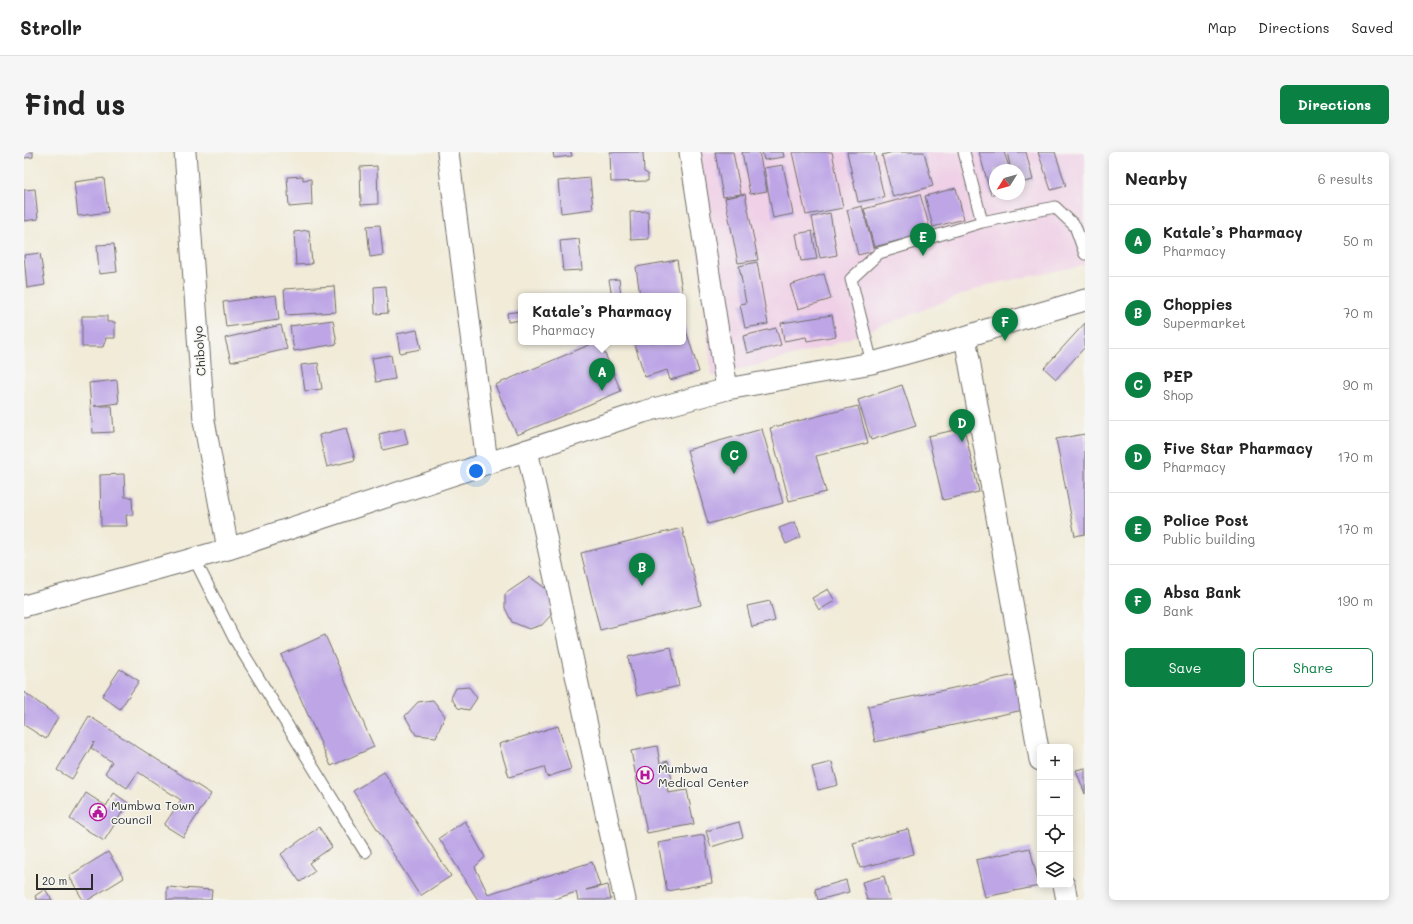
<!DOCTYPE html>
<html lang="en">
<head>
<meta charset="utf-8">
<style>
  :root { --surface:#fff; --page:#f6f6f6; --text:#222; --muted:#767676; --line:#e0e0e0; --accent:#0b8043 }
  body { margin:0; font-family:Mali,sans-serif; background:var(--page); color:var(--text) }
  .controls { position:absolute; right:12px; bottom:12px; display:grid; overflow:hidden; border-radius:6px; box-shadow:0 2px 10px #0003 }
  .controls button { width:36px; height:36px; display:grid; place-items:center; padding:0; border:0; border-bottom:1px solid var(--line); background:var(--surface); color:var(--text); font:20px sans-serif }
  .compass { position:absolute; left:965px; top:12px; width:36px; height:36px; border-radius:50%; background:var(--surface); box-shadow:0 2px 10px #0003; rotate:233deg }
  .scale { position:absolute; left:12px; bottom:10px; width:57px; box-sizing:border-box; padding-left:4px; border:2px solid #2b2b2b; border-top:0; font-size:11px; line-height:14px; white-space:nowrap; color:#2b2b2b; -webkit-text-stroke:3px #f6f6f2; paint-order:stroke }
  .you { position:absolute; left:452px; top:319px; width:14px; height:14px; margin:-10px; border:3px solid #fff; border-radius:50%; background:#1a73e8; box-shadow:0 0 0 6px #1a73e833 }
  .badge { display:grid; place-items:center; width:26px; height:26px; border-radius:50%; background:var(--accent); color:#fff; font-size:13px; font-weight:700 }
  .pin { position:absolute; translate:-50% -33px; filter:drop-shadow(0 1px 2px #0008) }
  .pin::after { content:''; position:absolute; top:21px; width:14px; height:12px; background:inherit; clip-path:polygon(0 0,100% 0,50% 100%) }
  .popup { position:absolute; left:494px; top:141px; width:168px; height:52px; box-sizing:border-box; display:grid; place-content:center; border-radius:6px; background:var(--surface); filter:drop-shadow(0 1px 3px #0005); font-size:13px; white-space:nowrap; color:var(--muted) }
  .popup b { font-size:15px; color:var(--text) }
  .popup::after { content:''; position:absolute; left:50%; top:100%; margin-left:-8px; border:8px solid transparent; border-top-color:var(--surface) }
  .list { margin:0; padding:0; list-style:none }
  h2 { display:flex; justify-content:space-between; align-items:center; height:52px; margin:0; padding:0 16px; font-size:17px }
  h2 small { font-size:13px; font-weight:400; color:var(--muted) }
  .list li { display:grid; grid-template-columns:26px 1fr auto; gap:12px; align-items:center; box-sizing:border-box; height:72px; padding:0 16px; border-top:1px solid var(--line) }
  .list b { display:block; font-size:15px; white-space:nowrap }
  .list p { margin:0; font-size:13px; white-space:nowrap; color:var(--muted) }
  .list em { font-size:13px; font-style:normal; color:var(--muted) }
  .actions { display:flex; gap:8px; padding:12px 16px }
  .actions a { flex:1; padding:9px 0; border:1px solid var(--accent); border-radius:6px; text-align:center; font-size:14px; color:var(--accent) }
  .actions .main { background:var(--accent); color:#fff }
  .icon { flex:none; width:22px; height:22px; fill:none; stroke:currentColor; stroke-width:2; stroke-linecap:round; stroke-linejoin:round }
  .map { position:relative; flex:none; width:1061px; height:748px; overflow:hidden; border-radius:6px }
  header { display:flex; align-items:center; gap:24px; box-sizing:border-box; height:56px; padding:0 20px; background:var(--surface); border-bottom:1px solid var(--line) }
  header strong { font-size:19px }
  nav { display:flex; gap:22px; margin-inline-start:auto; font-size:14px }
  .intro { display:flex; align-items:center; justify-content:space-between; box-sizing:border-box; height:96px; padding:0 24px }
  h1 { margin:0; font-size:28px }
  .button { padding:10px 18px; border-radius:6px; background:var(--accent); color:#fff; font-size:14px; font-weight:700 }
  main { display:flex; gap:24px; padding:0 24px }
  aside { flex:1; background:var(--surface); border-radius:6px; box-shadow:0 2px 10px #0003 }
  .map>svg:first-child { display:block }
</style>
</head>
<body>
<header>
<strong>Strollr</strong>
<nav><a>Map</a><a>Directions</a><a>Saved</a></nav>
</header>
<div class="intro"><h1>Find us</h1><a class="button">Directions</a></div>
<main>
<div class="map">
<svg width="1061" height="748" viewBox="0 0 1061 748">
  <rect width="100%" height="100%" fill="#f6f6f2"/>
  <filter id="ink" filterUnits="userSpaceOnUse"><feTurbulence type="fractalNoise" baseFrequency=".025" numOctaves="2"/><feDisplacementMap in="SourceGraphic" scale="8" xChannelSelector="R" yChannelSelector="G"/><feConvolveMatrix kernelMatrix="1 2 1 2 8 2 1 2 1" color-interpolation-filters="sRGB"/></filter>
  <filter id="wash" filterUnits="userSpaceOnUse"><feTurbulence type="fractalNoise" baseFrequency=".012" numOctaves="4" result="noise"/><feDisplacementMap in="SourceGraphic" scale="16" xChannelSelector="R" yChannelSelector="G"/><feGaussianBlur stdDeviation="0.9" result="paint"/><feColorMatrix in="noise" values="0 0 0 0 0 0 0 0 0 0 0 0 0 0 0 0 0 1.4 0 .05"/><feComposite in="paint" operator="in"/></filter>
  <g filter="url(#wash)">
    <rect width="100%" height="100%" fill="#f1ebd8"/>
    <path fill="#efd0e6" fill-rule="evenodd" d="M663 0H1061V113L963 133 805 194 688 225ZM971 18H995V42H971Z"/>
    <g id="blocks">
      <path fill="#bea6e6" d="M0 0H9V5L0 6Z
        M529 0H547L548 4 530 6Z
        M586 0H619L620 20 624 22V29L587 30Z
        M691 0H709L717 42 699 45Z
        M718 0H735L743 39 726 42Z
        M738 0H759L760 5 740 8Z
        M768 0H808L819 56 782 63Z
        M823 0H850L860 45 834 50Z
        M869 0H900L909 34 869 45 858 3Z
        M955 0H980L986 18H971V41L967 43Z
        M983 0H1002L1009 28 995 31V18H987Z
        M1014 0H1031L1042 34 1027 38Z
        M759 13 769 62 749 66 740 16Z
        M353 14 354 52 337 53 336 15Z
        M279 24V28L287 27 288 53 265 55 263 25Z
        M80 26 84 60 54 64 50 30Z
        M566 26 569 57 537 61 534 29Z
        M932 36 940 67 909 75 901 44Z
        M11 37 14 67 0 69V38Z
        M721 42 734 108 714 111 701 46Z
        M896 42 907 80 850 95 840 57Z
        M838 54 850 99 834 103 823 58Z
        M624 59 625 87 607 88 606 60Z
        M806 61 813 103 796 106 788 65Z
        M356 73 359 103 346 105 343 74Z
        M285 78 288 112 272 113 270 80Z
        M788 79 793 107 777 109 772 82Z
        M555 87 558 118 539 119 536 89Z
        M90 92 93 120 75 122 73 93Z
        M16 101 21 133 3 136 0 103Z
        M653 108 659 144H616L612 115Z
        M733 110 744 172 721 176 716 152 722 151 715 114Z
        M800 122 807 147 774 157 766 133Z
        M595 127 597 144H588L585 128Z
        M310 134 312 160 262 163 260 137Z
        M362 134 364 161 351 162 350 135Z
        M252 143 255 168 202 175 199 150Z
        M497 159V168L484 170 483 161Z
        M808 163 812 184 783 189 782 185 760 189 757 171Z
        M58 164H83V170H91V186H82L79 195H58Z
        M309 168 313 192 270 199 266 174Z
        M1061 171V195L1032 227 1020 216Z
        M659 172H660L675 220 646 228 643 218 621 225 610 190H659Z
        M257 173 263 197 207 210 201 186Z
        M752 176 757 193 723 201 719 184Z
        M393 178 397 197 376 201 373 182Z
        M572 190H576L597 239 493 283 471 233Z
        M367 203 371 227 352 230 348 206Z
        M294 211 298 237 281 239 277 213Z
        M93 228 95 251 70 254H88L90 280 69 281 65 231Z
        M878 233 892 274 847 288 834 248Z
        M834 254 844 291 792 304 802 340 765 349 746 276Z
        M322 276 331 308 303 315 295 283Z
        M380 276 384 292 359 298 355 282Z
        M940 276 955 340 919 348 904 284Z
        M738 277 759 351 684 372 663 298Z
        M1061 282V382L1051 384 1032 287Z
        M100 322 101 345H108L109 363H102L103 374H77L76 323Z
        M771 370 777 385 762 392 755 376Z
        M658 376 677 453 576 478 557 401Z
        M506 425 528 441 527 463 518 473 505 477 488 470 481 456V442Z
        M804 437 811 449 795 458 788 446Z
        M746 449 751 469 728 475 723 454Z
        M301 483 350 595 307 614 257 503Z
        M647 495 655 534 613 544 604 505Z
        M96 517 115 529 96 557 78 544Z
        M991 523 999 558 851 590 844 554Z
        M445 535 453 546 445 558 434 556 427 546 432 536Z
        M0 540 34 565 22 587 0 573Z
        M409 548 421 564 412 585 392 583 381 564 394 550Z
        M65 564 187 642 159 685 140 673 157 648 114 620 103 636 81 621 88 610 67 596 70 590 48 627 33 618Z
        M534 574 547 617 523 625 520 615 485 625 475 592Z
        M633 594 636 611 644 609 648 628 642 629 644 641 663 638 670 672 623 681 607 599Z
        M808 610 814 633 794 638 788 615Z
        M1061 616V642L1052 618Z
        M360 620 427 724 396 744 329 639Z
        M62 641 82 654 90 641 104 651 80 689 46 667Z
        M441 669 461 705 451 715 464 742 568 710 576 734 562 738 584 733 587 748H554L552 740 528 748H454L415 686Z
        M715 670 719 685 687 695 682 679Z
        M295 675 308 695 285 711 291 719 276 730 257 702Z
        M884 677 890 702 836 716 829 691Z
        M680 683 688 731 643 739 634 691Z
        M1006 696 1015 734 961 745 952 708Z
        M84 700 100 726 64 748H59L45 724Z
        M860 724 866 748H843L838 730Z
        M822 728 825 740 794 748 791 737Z
        M143 735 188 738 187 748H143Z
        M21 737 28 748H13L11 744Z"/>
    </g>
  </g>
  <g filter="url(#ink)">
    <use href="#blocks" fill-opacity="0" stroke="#706e68" stroke-width="1"/>
    <g fill="none" stroke-linecap="round" stroke-linejoin="round">
      <g stroke="#706e68" stroke-width="13">
        <path id="lane" d="M940 0 958 70
          M848 211 827 127 855 101 958 70 1031 55 1051 74 1061 102
          M170 406 210 486 341 700"/>
      </g>
      <g stroke="#706e68" stroke-width="23">
        <path id="street" d="M161 0 180 269 204 397
          M424 0 463 311
          M666 0 703 237
          M941 185 1016 608
          M503 298 601 748
          M0 454 204 397 619 260 703 237 848 211 941 185 996 167 1061 148
          M1040 733 1043 748"/>
      </g>
      <use href="#lane" stroke="#fff" stroke-width="11"/>
      <use href="#street" stroke="#fff" stroke-width="21"/>
    </g>
  </g>
  <defs>
    <g id="hospital-ring" transform="scale(0.9)"><circle r="9.5" fill="#f6f6f2" stroke="#b5179e" stroke-width="1.5"/><path d="M-5-5h3v3.5h4V-5h3V5h-3V1.5h-4V5h-3Z" fill="#b5179e"/></g>
    <g id="civic-ring" transform="scale(0.9)"><circle r="9.5" fill="#f6f6f2" stroke="#b5179e" stroke-width="1.5"/><path d="M-.6-6.5H3V-4.5H.6V-3L4-1V1h2V6H-6V1h2V-1L-.6-3ZM-1.2 2.5V6h2.4V2.5Z" fill="#b5179e"/></g>
  </defs>
  <g fill-rule="evenodd">
    <use href="#hospital-ring" x="621" y="623"/>
    <use href="#civic-ring" x="74" y="660"/>
  </g>
  <g text-anchor="middle" dominant-baseline="central" stroke-width="3" stroke-linejoin="round" paint-order="stroke">
    <g font-size="12" fill="#2b2b2b" stroke="#f6f6f2">
      <text transform="translate(175 199) rotate(-94)">Chibolyo</text>
    </g>
    <g font-size="12" fill="#2b2b2b" stroke="#f6f6f2" text-anchor="start">
      <text x="634" y="616">Mumbwa<tspan x="634" dy="14">Medical Center</tspan></text>
      <text x="87" y="653">Mumbwa Town<tspan x="87" dy="14">council</tspan></text>
    </g>
  </g>
</svg>
<div class="controls">
<button>+</button>
<button>−</button>
<button><svg class="icon" aria-label="locate" viewBox="0 0 24 24"><circle cx="12" cy="12" r="6"/><path d="M12 2v4M12 18v4M2 12h4M18 12h4"/></svg></button>
<button><svg class="icon" aria-label="layers" viewBox="0 0 24 24"><path d="M12 4l9 5-9 5-9-5zM3 14l9 5 9-5"/></svg></button>
</div>
<svg class="compass" viewBox="-18 -18 36 36"><path d="M0-13l5 13h-10z" fill="#e53935"/><path d="M0 13l5-13h-10z" fill="#767676"/></svg>
<div class="scale">20 m</div>
<div class="you"></div>
<div class="pin badge" style="left:578px;top:239px">A</div>
<div class="popup"><b>Katale’s Pharmacy</b>Pharmacy</div>
<div class="pin badge" style="left:618px;top:434px">B</div>
<div class="pin badge" style="left:710px;top:322px">C</div>
<div class="pin badge" style="left:938px;top:290px">D</div>
<div class="pin badge" style="left:899px;top:104px">E</div>
<div class="pin badge" style="left:981px;top:189px">F</div>
</div>
<aside>
<h2>Nearby<small>6 results</small></h2>
<ul class="list">
<li><span class="badge">A</span><div><b>Katale’s Pharmacy</b><p>Pharmacy</p></div><em>50 m</em></li>
<li><span class="badge">B</span><div><b>Choppies</b><p>Supermarket</p></div><em>70 m</em></li>
<li><span class="badge">C</span><div><b>PEP</b><p>Shop</p></div><em>90 m</em></li>
<li><span class="badge">D</span><div><b>Five Star Pharmacy</b><p>Pharmacy</p></div><em>170 m</em></li>
<li><span class="badge">E</span><div><b>Police Post</b><p>Public building</p></div><em>170 m</em></li>
<li><span class="badge">F</span><div><b>Absa Bank</b><p>Bank</p></div><em>190 m</em></li>
</ul>
<div class="actions"><a class="main">Save</a><a>Share</a></div>
</aside>
</main>
</body>
</html>
